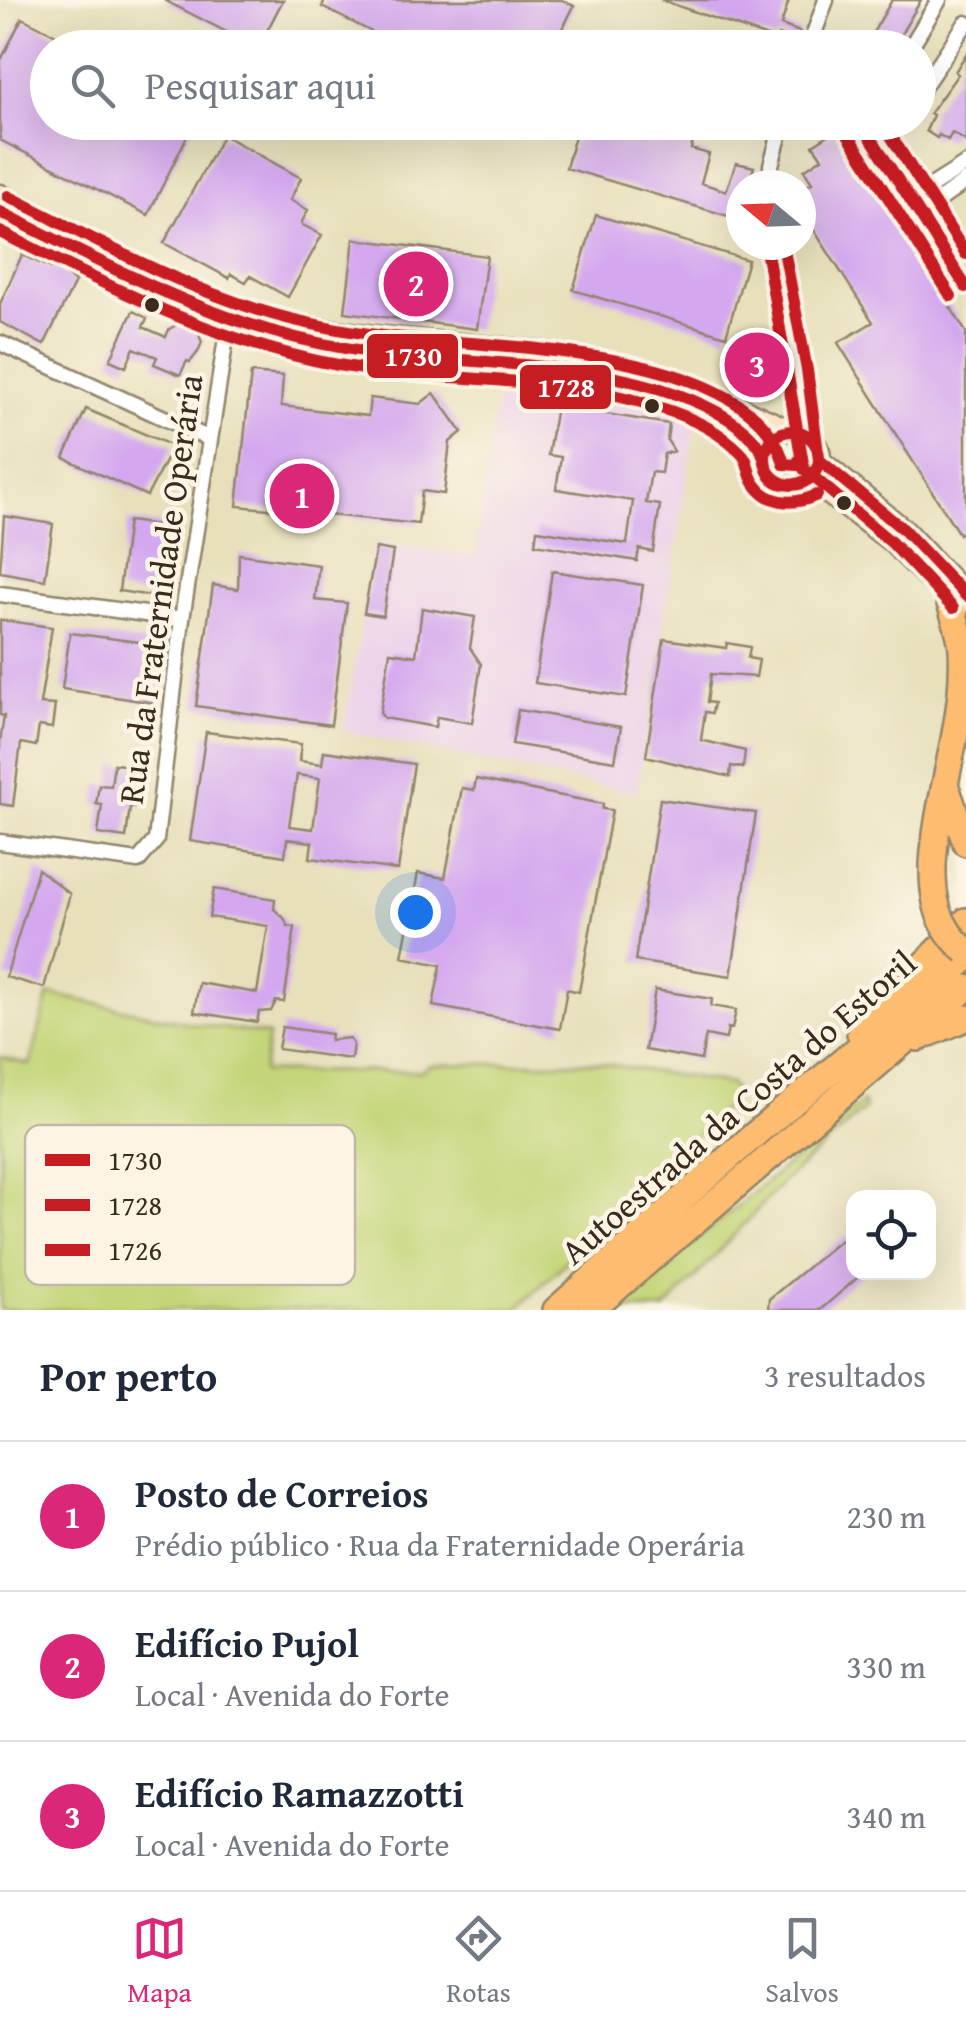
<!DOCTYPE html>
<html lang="pt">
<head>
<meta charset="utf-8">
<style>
  :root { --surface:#fff; --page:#f6f6f7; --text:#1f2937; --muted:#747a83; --line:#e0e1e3; --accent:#db2777 }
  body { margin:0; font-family:"Gentium Book Plus",serif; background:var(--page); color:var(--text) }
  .controls { position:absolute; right:30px; bottom:30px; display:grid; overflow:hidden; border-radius:20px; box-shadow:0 10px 40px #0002 }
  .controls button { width:90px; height:90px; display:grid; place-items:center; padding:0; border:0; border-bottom:2px solid var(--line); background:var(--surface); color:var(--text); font:50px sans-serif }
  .compass { position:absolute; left:726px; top:170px; width:90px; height:90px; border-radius:50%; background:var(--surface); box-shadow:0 10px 40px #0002; rotate:289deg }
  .you { position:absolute; left:415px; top:912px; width:35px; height:35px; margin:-25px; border:8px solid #fff; border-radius:50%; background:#1a73e8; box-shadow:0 0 0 15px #1a73e833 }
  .badge { display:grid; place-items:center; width:65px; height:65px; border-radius:50%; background:var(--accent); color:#fff; font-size:32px; font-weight:700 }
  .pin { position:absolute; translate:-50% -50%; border:5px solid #fff; box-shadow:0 2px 10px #0006 }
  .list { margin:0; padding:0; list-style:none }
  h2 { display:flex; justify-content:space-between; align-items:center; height:130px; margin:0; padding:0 40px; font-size:42px }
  h2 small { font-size:32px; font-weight:400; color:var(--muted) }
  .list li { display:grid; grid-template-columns:65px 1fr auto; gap:30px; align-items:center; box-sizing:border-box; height:150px; padding:0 40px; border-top:2px solid var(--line) }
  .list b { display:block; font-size:38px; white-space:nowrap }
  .list p { margin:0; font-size:32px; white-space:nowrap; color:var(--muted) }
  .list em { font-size:32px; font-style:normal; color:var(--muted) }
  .icon { flex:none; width:55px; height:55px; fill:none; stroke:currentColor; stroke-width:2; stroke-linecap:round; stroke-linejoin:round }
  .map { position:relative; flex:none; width:966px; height:1310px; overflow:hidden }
  .search { position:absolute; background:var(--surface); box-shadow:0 10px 40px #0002; left:30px; right:30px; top:30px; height:110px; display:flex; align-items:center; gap:25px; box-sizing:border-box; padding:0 35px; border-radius:55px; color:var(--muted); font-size:38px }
  .sheet { height:580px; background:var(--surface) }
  nav { display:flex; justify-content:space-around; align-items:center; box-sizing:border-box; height:140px; border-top:2px solid var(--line); background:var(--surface); font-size:28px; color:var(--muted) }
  nav a { display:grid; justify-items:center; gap:5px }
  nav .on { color:var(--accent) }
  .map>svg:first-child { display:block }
</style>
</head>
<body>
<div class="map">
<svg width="966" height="1310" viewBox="0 0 966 1310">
  <rect width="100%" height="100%" fill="#fcf5e5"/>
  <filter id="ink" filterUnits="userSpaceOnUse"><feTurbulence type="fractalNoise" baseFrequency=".01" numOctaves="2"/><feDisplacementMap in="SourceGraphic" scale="20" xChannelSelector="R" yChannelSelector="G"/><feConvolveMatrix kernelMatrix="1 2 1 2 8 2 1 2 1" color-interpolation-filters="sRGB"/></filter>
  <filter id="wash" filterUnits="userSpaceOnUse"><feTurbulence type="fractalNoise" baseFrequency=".0048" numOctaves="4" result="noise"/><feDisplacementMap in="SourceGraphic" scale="40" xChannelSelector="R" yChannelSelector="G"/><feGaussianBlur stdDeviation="2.25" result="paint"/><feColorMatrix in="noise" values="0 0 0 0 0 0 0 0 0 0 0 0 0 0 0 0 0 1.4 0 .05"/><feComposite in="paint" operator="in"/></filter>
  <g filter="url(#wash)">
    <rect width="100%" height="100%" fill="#e7e0bb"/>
    <path fill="#ecd1ea" d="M512 369 592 381 664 396 698 408 636 793 343 731 375 543 475 556 499 376Z"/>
    <path fill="#c3d578" stroke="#7f804b" stroke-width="2.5" d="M49 994 190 1023 268 1035 263 1072 420 1071 430 1065 593 1062 729 1084 736 1091 733 1100 516 1310H0V1057L30 1065Z
      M863 1102 865 1109 784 1181 665 1310H612Z"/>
    <g id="blocks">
      <path fill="#d4a8ef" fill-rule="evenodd" d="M164 0H283L258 48Z
        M325 0H562L574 6 553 48H365L372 32 322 7Z
        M661 0H789L781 25 800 32 797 41 778 35 776 40Z
        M892 0H921L893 48H864Z
        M22 18 82 48H48V122H194L148 215 0 140V62Z
        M966 54V141L952 133 948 140 939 135 937 138 926 131 933 115 930 113 958 74 955 72Z
        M579 122H626L693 142 691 149 709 154 701 183 726 191 736 163 754 167 748 185H741V211L730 210 728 216 566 168Z
        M839 128 966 332V530L959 534 838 343 873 322 803 213 806 210 801 203V189L812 183 804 170 822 158 813 145Z
        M223 135 301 178 290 200 308 210 301 224 322 235 288 297 250 276 246 282 231 274 229 278 164 243Z
        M596 215 748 260 726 336 573 290Z
        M354 239 487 256 477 329 345 312Z
        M22 255 51 268 60 269 75 282 44 345 0 322V304Z
        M133 311 147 318 143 327 166 337 169 329 180 323 197 331 202 342 198 352 190 362 187 361 180 375 154 364 157 357 134 348 126 367 110 360Z
        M752 339 775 346 763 391 739 384Z
        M251 373 283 376 281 406 368 416 370 398 420 404 434 393 462 432 450 442 444 494 422 491 418 524 237 506Z
        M556 406 669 424 667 440 674 451 664 454 661 473 651 472 646 503 660 505 653 552 639 549 637 561 535 544 537 530 627 544 633 501 556 489 561 457 548 455Z
        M86 409 173 446 147 496 64 458Z
        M4 516 53 524 45 580 0 572Z
        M128 521 168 526 158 597 119 591Z
        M376 548 393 551 383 616 364 613Z
        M239 554 319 565 315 600 347 603 331 725 196 706 213 585 238 589Z
        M552 571 643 585 626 697 535 683Z
        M422 608 475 617 470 648 481 664 472 723 437 717 435 727 384 718 380 713 390 652 416 656Z
        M0 620 52 627 40 704 55 705 52 728 39 726 36 746 21 743 13 806 0 804V742L4 716 0 715Z
        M70 633 163 645 155 703 62 689Z
        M664 639 726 648 727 643 750 647 748 658 759 660 756 677 711 674 707 702 714 703 712 713 705 712 701 740 745 751 743 768 731 766 730 777 646 756Z
        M518 710 621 727 615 761 512 744Z
        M206 732 301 744 299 761 322 764 324 751 414 764 398 870 310 858 312 842 287 839 285 856 190 841ZM297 775 320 778 313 829 289 826Z
        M114 764 142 767 136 808 130 807 126 838 98 834 102 805 96 804 99 785 111 786Z
        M476 779 603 804 602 809 612 810 579 992 567 989 560 1029 433 1006 441 965 402 957 418 873 445 878 462 788 474 790Z
        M660 799 756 813 731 976 635 961Z
        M38 869 70 894 44 988 6 977Z
        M214 889 275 899 274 909 284 918 288 926 295 927 284 1002 276 1001 271 1011 259 1012 257 1022 194 1012 199 983 257 993 268 926 209 917Z
        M655 990 712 999 711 1006 736 1010 732 1029 728 1028 726 1039 706 1035 701 1060 645 1050Z
        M282 1027 331 1034 330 1040 349 1038 353 1044 351 1059 278 1049Z
        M854 1233V1272H864L820 1310H768L769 1299 838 1242Z"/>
    </g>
  </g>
  <g filter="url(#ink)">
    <use href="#blocks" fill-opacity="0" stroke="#91856c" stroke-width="2.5"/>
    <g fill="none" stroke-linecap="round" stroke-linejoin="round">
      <g stroke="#91856c" stroke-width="19">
        <path id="street" d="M809 48 826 0
          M910 48 939 0
          M918 95 966 23
          M861 122 966 287
          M772 185 771 165 783 122
          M911 199 966 164
          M920 214 966 181
          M783 245 807 370 816 445
          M0 343 208 438
          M792 430 808 391
          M0 594 182 619
          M0 842 138 861 156 840 182 619 229 319"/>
      </g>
      <g stroke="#91856c" stroke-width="25">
        <path id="secondary" d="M0 195C88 239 175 293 271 318 383 346 498 340 611 363 674 375 731 405 789 430
          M0 212C108 265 212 326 332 346 434 363 542 356 643 385
          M698 404 744 431 764 453
          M764 458a28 28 0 1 1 56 0a28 28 0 1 1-56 0Z
          M819 460 904 530 966 596
          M809 479 891 541 958 608"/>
      </g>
      <g stroke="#91856c" stroke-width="30">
        <path id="highway" d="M947 790 966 843
          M933 864C937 793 966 722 962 650 961 632 953 614 948 597
          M860 1033 966 921
          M918 1038 966 1018
          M556 1310 761 1129 966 959
          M591 1310 966 988"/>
      </g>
      <use href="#street" stroke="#fff" stroke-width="14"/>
      <use href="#secondary" stroke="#fee4c5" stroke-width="20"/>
      <use href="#highway" stroke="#fdbc6f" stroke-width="25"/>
      <g stroke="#91856c" stroke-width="30" stroke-linecap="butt">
        <path id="highway-bridge" d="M933 864C932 899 938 928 966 951"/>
      </g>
      <use href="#highway-bridge" stroke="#fdbc6f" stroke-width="25"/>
      <g stroke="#fcf5e5" stroke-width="20">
        <path id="bus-1" d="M861 122 966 287
          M0 212C111 267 221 328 345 348 450 365 558 358 661 389 695 400 735 416 758 445 767 456 763 470 773 479 784 488 798 485 809 479
          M783 245 807 370 819 460
          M765 458a27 27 0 1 1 54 0a27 27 0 1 1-54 0Z
          M819 460 904 530 966 596"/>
      </g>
      <g stroke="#fcf5e5" stroke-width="20">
        <path id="bus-2" d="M846 131 951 296
          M0 232C109 286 216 343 338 365 445 383 557 374 661 408 690 417 718 430 740 452 749 460 747 468 752 479 765 505 794 506 817 495
          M766 248 804 469 892 543 953 608"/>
      </g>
      <g stroke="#fcf5e5" stroke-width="20">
        <path id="bus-3" d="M882 122 966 254
          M8 196C94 239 179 287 272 314 309 325 346 331 384 336 482 347 755 345 784 464L797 465 801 456 766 248"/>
      </g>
      <use href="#bus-1" stroke="#c61d23" stroke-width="12"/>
      <use href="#bus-2" stroke="#c61d23" stroke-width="12"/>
      <use href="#bus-3" stroke="#c61d23" stroke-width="12"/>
    </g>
  </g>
  <g fill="#3b2a1e" stroke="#fcf5e5" stroke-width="4">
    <circle cx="152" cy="305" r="9"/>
    <circle cx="652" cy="406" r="9"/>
    <circle cx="844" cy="503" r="9"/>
  </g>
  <g text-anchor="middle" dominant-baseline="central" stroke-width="9" stroke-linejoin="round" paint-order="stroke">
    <g font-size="35" fill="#3b2a1e" stroke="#fcf5e5">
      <text transform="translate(160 589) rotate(-82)">Rua da Fraternidade Operária</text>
      <text transform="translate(738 1107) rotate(-41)">Autoestrada da Costa do Estoril</text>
    </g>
  </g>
  <rect x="25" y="1125" width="330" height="160" rx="15" fill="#fcf5e5" stroke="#c2b8a9" stroke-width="2.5"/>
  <rect x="45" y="1154" width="45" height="12" fill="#c61d23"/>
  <rect x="45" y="1199" width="45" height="12" fill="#c61d23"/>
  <rect x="45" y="1244" width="45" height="12" fill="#c61d23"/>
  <g font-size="28" fill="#3b2a1e">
    <text x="108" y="1170">1730</text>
    <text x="108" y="1215">1728</text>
    <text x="108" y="1260">1726</text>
  </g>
  <g stroke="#fcf5e5" stroke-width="4">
    <rect x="365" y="332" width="95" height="48" rx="10" fill="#c61d23"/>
    <rect x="518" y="363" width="95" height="48" rx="10" fill="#c61d23"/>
  </g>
  <g font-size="28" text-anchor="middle" font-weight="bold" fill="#fff">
    <text x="413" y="366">1730</text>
    <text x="566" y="397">1728</text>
  </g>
</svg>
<div class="controls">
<button><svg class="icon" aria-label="locate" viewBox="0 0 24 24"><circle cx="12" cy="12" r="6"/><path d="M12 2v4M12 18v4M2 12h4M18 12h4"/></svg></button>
</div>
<svg class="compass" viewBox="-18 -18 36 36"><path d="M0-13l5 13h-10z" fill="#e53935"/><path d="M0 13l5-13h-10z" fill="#747a83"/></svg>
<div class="you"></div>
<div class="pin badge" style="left:302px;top:496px">1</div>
<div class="pin badge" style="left:416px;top:284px">2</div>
<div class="pin badge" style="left:757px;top:365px">3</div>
<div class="search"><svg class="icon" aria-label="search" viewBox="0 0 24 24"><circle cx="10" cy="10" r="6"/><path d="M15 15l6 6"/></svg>Pesquisar aqui</div>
</div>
<section class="sheet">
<h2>Por perto<small>3 resultados</small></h2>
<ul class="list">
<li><span class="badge">1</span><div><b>Posto de Correios</b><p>Prédio público · Rua da Fraternidade Operária</p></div><em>230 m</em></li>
<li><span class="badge">2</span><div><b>Edifício Pujol</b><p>Local · Avenida do Forte</p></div><em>330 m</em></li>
<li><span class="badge">3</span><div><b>Edifício Ramazzotti</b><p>Local · Avenida do Forte</p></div><em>340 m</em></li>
</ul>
</section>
<nav>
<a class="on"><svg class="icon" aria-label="map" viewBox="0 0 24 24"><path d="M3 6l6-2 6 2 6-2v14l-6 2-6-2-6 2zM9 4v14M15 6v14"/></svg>Mapa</a>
<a><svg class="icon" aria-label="directions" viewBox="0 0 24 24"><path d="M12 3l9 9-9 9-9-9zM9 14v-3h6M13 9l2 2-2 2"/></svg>Rotas</a>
<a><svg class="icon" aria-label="saved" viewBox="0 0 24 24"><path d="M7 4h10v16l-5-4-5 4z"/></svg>Salvos</a>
</nav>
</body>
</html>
